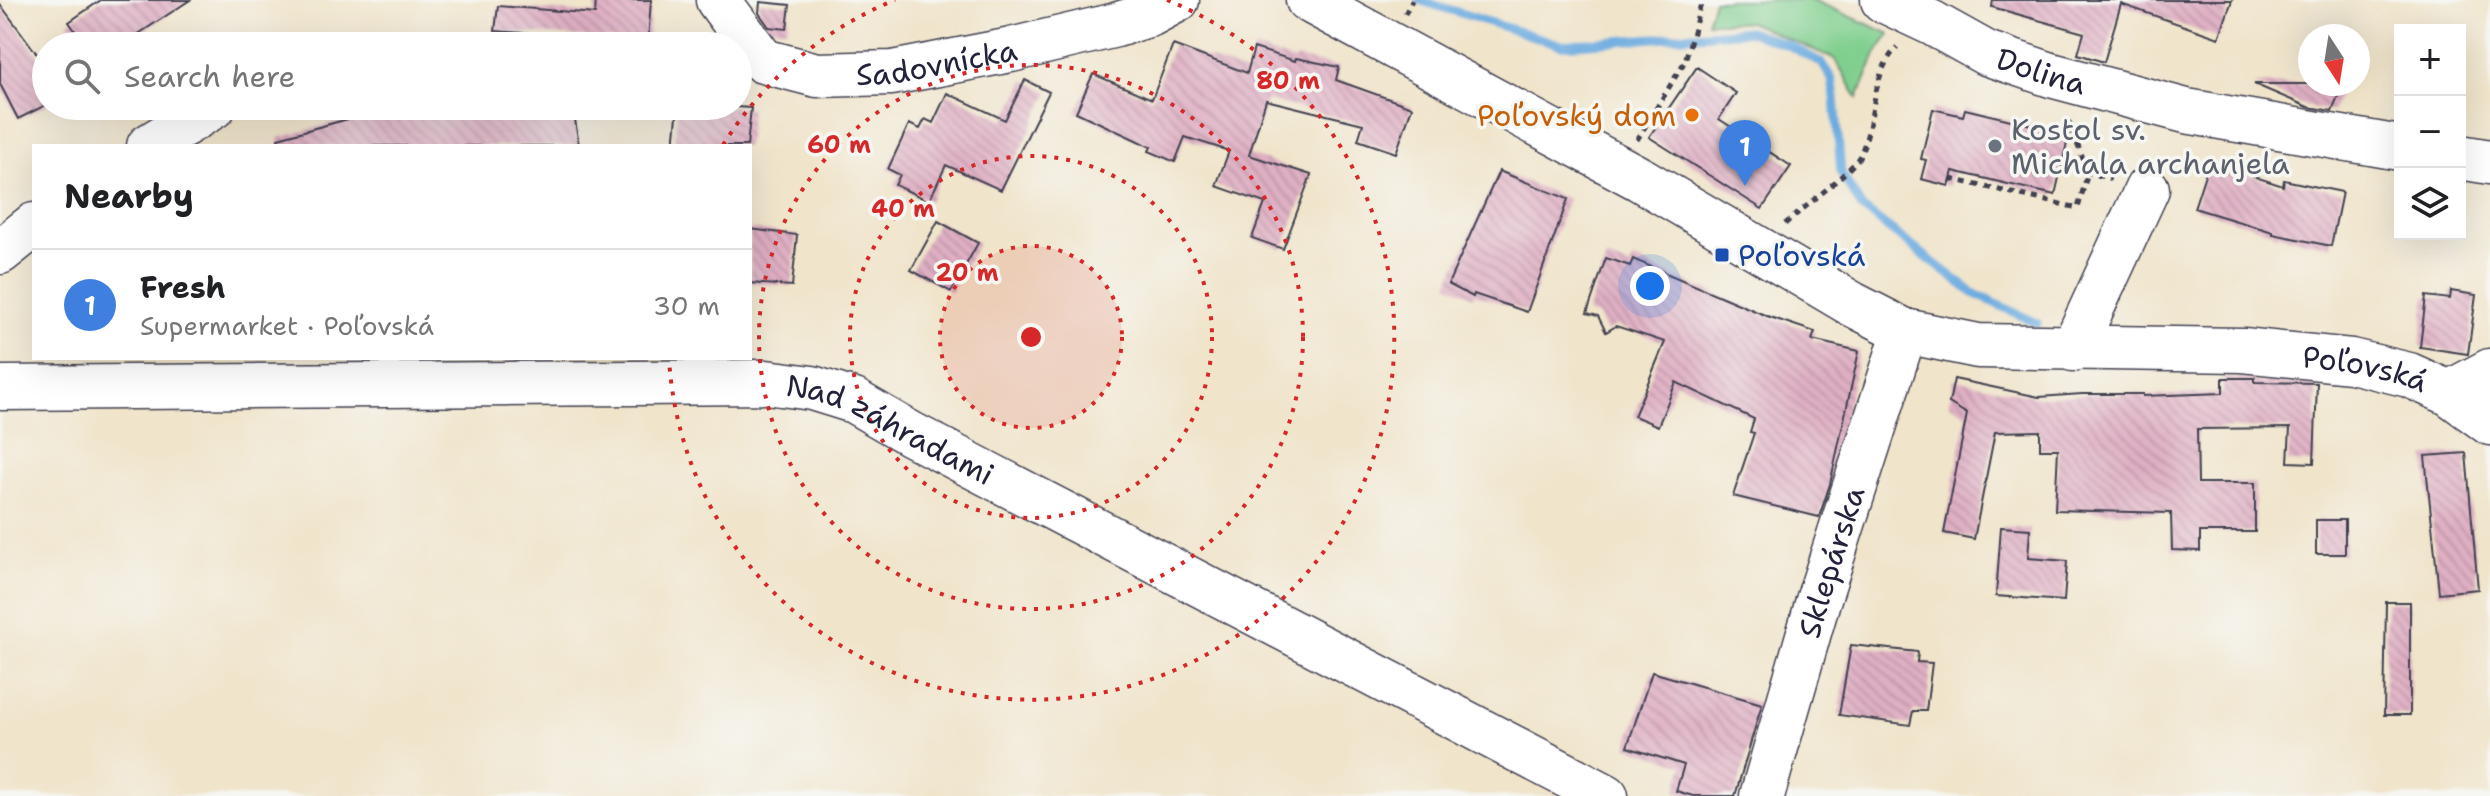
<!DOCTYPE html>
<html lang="en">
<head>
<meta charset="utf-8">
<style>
  :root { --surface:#fff; --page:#f2f2f2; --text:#202124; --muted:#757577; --line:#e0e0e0; --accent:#1a73e8 }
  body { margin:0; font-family:"Shantell Sans",sans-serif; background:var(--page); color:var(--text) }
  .controls { position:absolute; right:24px; top:24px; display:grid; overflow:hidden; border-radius:0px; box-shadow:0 8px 32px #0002 }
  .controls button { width:72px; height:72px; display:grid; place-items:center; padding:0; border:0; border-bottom:2px solid var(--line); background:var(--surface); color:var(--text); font:40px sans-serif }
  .compass { position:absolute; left:2298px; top:24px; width:72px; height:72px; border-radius:50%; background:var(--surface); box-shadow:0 8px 32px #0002; rotate:168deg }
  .you { position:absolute; left:1650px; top:286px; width:28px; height:28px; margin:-20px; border:6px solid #fff; border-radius:50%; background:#1a73e8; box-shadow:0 0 0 12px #1a73e833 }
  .badge { display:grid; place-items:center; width:52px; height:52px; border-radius:50%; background:var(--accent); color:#fff; font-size:26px; font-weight:700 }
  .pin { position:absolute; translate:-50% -66px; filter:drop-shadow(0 2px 4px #0008) }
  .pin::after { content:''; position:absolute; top:42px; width:28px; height:24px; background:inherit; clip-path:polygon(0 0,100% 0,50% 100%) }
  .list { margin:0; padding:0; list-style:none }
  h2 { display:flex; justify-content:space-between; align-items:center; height:104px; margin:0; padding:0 32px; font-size:34px }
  h2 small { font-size:26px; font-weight:400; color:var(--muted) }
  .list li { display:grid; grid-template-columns:52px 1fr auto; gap:24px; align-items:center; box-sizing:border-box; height:112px; padding:0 32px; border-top:2px solid var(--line) }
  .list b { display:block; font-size:30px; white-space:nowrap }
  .list p { margin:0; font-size:26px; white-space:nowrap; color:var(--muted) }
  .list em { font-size:26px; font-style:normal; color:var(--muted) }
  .icon { flex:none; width:44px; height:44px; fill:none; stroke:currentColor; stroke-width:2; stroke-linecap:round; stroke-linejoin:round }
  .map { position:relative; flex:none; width:2490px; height:796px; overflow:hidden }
  .search { position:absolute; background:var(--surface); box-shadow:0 8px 32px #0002; left:32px; top:32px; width:720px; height:88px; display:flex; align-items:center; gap:20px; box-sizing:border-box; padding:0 28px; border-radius:44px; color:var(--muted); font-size:30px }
  .panel { position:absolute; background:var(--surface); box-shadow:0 8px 32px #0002; left:32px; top:144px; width:720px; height:216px; border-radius:0px }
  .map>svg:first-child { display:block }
</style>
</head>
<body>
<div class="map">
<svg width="2490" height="796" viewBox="0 0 2490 796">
  <defs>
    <pattern id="building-back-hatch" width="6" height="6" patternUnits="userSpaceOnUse" patternTransform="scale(2)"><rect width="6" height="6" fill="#dfafc3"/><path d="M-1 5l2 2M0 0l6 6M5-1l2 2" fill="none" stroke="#bf96a8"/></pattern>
  </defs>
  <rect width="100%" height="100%" fill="#f6f6f2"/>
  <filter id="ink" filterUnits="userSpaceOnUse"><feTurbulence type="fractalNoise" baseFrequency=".0125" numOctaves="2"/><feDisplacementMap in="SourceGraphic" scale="16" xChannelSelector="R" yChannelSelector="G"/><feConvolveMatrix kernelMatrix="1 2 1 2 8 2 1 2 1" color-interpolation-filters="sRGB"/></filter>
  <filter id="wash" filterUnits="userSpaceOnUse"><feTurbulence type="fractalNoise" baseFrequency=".006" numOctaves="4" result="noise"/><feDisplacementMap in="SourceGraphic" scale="32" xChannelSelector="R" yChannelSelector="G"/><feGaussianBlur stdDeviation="1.8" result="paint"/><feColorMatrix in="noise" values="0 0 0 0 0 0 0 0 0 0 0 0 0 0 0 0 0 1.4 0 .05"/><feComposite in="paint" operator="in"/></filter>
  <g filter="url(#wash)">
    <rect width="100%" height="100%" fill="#f0e4ca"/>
    <path fill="#80cf8e" stroke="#517864" stroke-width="2" d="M1714 0H1813L1890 34 1876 54 1858 98 1835 59 1749 22H1707Z"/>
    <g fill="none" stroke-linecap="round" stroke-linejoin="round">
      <path stroke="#6dace0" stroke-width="9" d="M1419 0 1562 45 1748 31 1788 45 1822 63 1832 80 1835 97 1841 173 1862 208 1973 293 2037 323"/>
    </g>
    <g id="blocks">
      <path fill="url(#building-back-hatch)" d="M101 0H190L120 46H86L69 22Z
        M596 0H651L648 42 495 31 498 6 595 14Z
        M1993 0H2232L2219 38 2121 4 2104 62 2078 54 2084 33 1992 7Z
        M760 2 790 5 787 29 769 27 759 13Z
        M0 4 46 66V105L18 119 0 84Z
        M1173 45 1247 73 1254 48 1295 61 1296 58 1339 67 1336 80 1412 107 1396 153 1358 140 1363 124 1266 100 1249 155 1311 175 1283 249 1252 238 1265 203 1216 186 1229 151 1185 137 1175 162 1149 151 1151 147 1076 112 1093 74 1152 99Z
        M1697 67 1736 93 1719 119 1791 166 1762 209 1649 137Z
        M1025 80 1049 92 1001 190 946 165 929 201 895 185 900 175 888 169 909 124 920 129 925 119 933 123 947 93 1005 120Z
        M2254 84H2343L2332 111 2308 107Z
        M396 106H573L579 146H279L278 138Z
        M678 106 719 110V106L751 108 747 146H674Z
        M1933 109 1963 116 1965 109 2069 134 2055 195 1953 171 1949 186 1921 179 1926 160 1921 159Z
        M2209 162 2283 186 2284 180 2342 192 2331 246 2273 234V232L2194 208Z
        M1499 171 1568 199 1527 312 1474 294 1473 297 1448 284Z
        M938 221 978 243 951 292 911 270Z
        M750 229 797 235 792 286 750 283Z
        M1606 258 1630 266 1633 259 1767 316 1815 332 1812 340 1859 351 1830 484 1819 517 1733 496 1754 433 1750 432 1754 419 1676 382 1658 426 1634 416 1665 342 1616 326 1606 332 1598 316 1587 313Z
        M2451 291 2476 295 2468 354 2420 347 2426 296 2450 299Z
        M2223 378H2255V382L2317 383 2314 463 2288 462 2290 428 2197 429 2198 483H2255V532H2200V551L2172 550 2171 513 2055 510 2058 449H2040V431L1995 432 1974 539 1944 533 1967 414 1949 403 1954 379 2039 397 2082 394H2143V396L2223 393Z
        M2466 453 2478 589 2439 593 2425 456Z
        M2316 520H2345V554H2316Z
        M2001 527 2030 529 2028 558 2067 561 2064 601 1996 596Z
        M2386 602H2410V715H2384Z
        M1851 645 1918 652 1917 662 1932 663 1926 711H1913L1910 725 1839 715Z
        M1652 672 1762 704 1735 796H1693L1676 791 1684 765 1627 747Z"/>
    </g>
  </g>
  <g filter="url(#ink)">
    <use href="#blocks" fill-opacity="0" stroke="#413f50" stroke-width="2"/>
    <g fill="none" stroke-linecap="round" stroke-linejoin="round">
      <g stroke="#413f50" stroke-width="47">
        <g id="minor">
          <path id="s1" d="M718 0 763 61 817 75 892 73 1011 50 1116 25 1151 14 1177 0"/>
          <path id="s2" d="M1308 0 1640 179 1852 304 1905 331 1978 346 2243 350 2351 361 2409 375 2449 393 2490 423"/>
          <path id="s3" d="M1883 0 1932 23 1986 53 2051 75 2186 111 2400 148"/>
          <path d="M149 146 214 106"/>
          <path d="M2460 157 2490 162"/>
          <path d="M0 252 34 225"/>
          <path d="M2073 349 2147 189"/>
          <path id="s4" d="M0 388 766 382 812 388 854 401 911 434 1606 796"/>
          <path d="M2449 393 2490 371"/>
          <path id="s5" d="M1762 796 1818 601 1905 331"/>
        </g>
      </g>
      <path stroke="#413f50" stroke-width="5" stroke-dasharray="6 6" stroke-linecap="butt" d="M1405 14 1412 0
        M1637 140 1685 61 1702 0
        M2062 165 2111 179
        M1951 179 2078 208 2088 172 2067 117
        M1785 224C1800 211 1852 170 1859 157 1877 121 1869 78 1897 47"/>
      <use href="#minor" stroke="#fff" stroke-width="44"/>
    </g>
  </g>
  <circle cx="1031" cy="337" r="91" fill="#d62828" fill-opacity=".12"/>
  <g fill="none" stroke="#d62828" stroke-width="4" stroke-dasharray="4 8">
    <circle cx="1031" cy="337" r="91"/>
    <circle cx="1031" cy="337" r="181"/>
    <circle cx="1031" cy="337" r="272"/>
    <path d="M723 145A363 363 0 0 1 895 0M1167 0A363 363 0 1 1 669 359"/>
  </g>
  <circle fill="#e8710a" stroke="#f6f6f2" stroke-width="3" cx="1692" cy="115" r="8"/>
  <circle fill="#6b7280" stroke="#f6f6f2" stroke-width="3" cx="1995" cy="146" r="8"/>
  <rect fill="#1a4fb4" stroke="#f6f6f2" stroke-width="3" x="1714" y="247" width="16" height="16" rx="4"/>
  <g text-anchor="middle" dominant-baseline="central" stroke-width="7" stroke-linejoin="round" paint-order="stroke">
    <g font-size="30" fill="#22223b" stroke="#f6f6f2">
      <text stroke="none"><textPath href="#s1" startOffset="252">Sadovnícka</textPath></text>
      <text stroke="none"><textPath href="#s3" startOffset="174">Dolina</textPath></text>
      <text stroke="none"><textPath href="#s2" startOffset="1146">Poľovská</textPath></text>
      <text stroke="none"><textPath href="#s4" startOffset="900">Nad záhradami</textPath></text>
      <text stroke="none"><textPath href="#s5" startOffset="244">Sklepárska</textPath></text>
    </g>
    <g font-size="30" fill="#c56008" stroke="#f6f6f2" text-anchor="end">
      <text x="1676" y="115">Poľovský dom</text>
    </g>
    <g font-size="30" fill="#5b616d" stroke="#f6f6f2" text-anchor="start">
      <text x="2011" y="129">Kostol sv.<tspan x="2011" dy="34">Michala archanjela</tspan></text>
    </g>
    <g font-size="30" fill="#164399" stroke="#f6f6f2" text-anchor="start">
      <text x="1738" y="255">Poľovská</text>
    </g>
  </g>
  <circle cx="1031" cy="337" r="12" fill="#d62828" stroke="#f6f6f2" stroke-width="4"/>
  <g font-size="24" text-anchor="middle" font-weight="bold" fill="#d62828" stroke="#f6f6f2" stroke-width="7" stroke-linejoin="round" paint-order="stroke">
    <text x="1288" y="89">80 m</text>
    <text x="839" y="153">60 m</text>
    <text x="903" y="217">40 m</text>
    <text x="967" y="281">20 m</text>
  </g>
</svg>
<div class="controls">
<button>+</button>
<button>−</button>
<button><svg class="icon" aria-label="layers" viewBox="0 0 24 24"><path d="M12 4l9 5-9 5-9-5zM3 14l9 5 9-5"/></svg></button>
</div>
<svg class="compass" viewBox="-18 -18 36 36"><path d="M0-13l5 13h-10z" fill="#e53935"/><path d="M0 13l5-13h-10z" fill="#757577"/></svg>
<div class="you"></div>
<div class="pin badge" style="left:1745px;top:186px;background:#3f7fe0">1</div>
<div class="search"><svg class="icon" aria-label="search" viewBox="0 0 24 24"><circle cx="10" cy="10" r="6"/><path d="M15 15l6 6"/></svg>Search here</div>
<section class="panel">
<h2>Nearby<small></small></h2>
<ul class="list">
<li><span class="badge" style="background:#3f7fe0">1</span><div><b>Fresh</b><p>Supermarket · Poľovská</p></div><em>30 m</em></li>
</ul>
</section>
</div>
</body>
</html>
